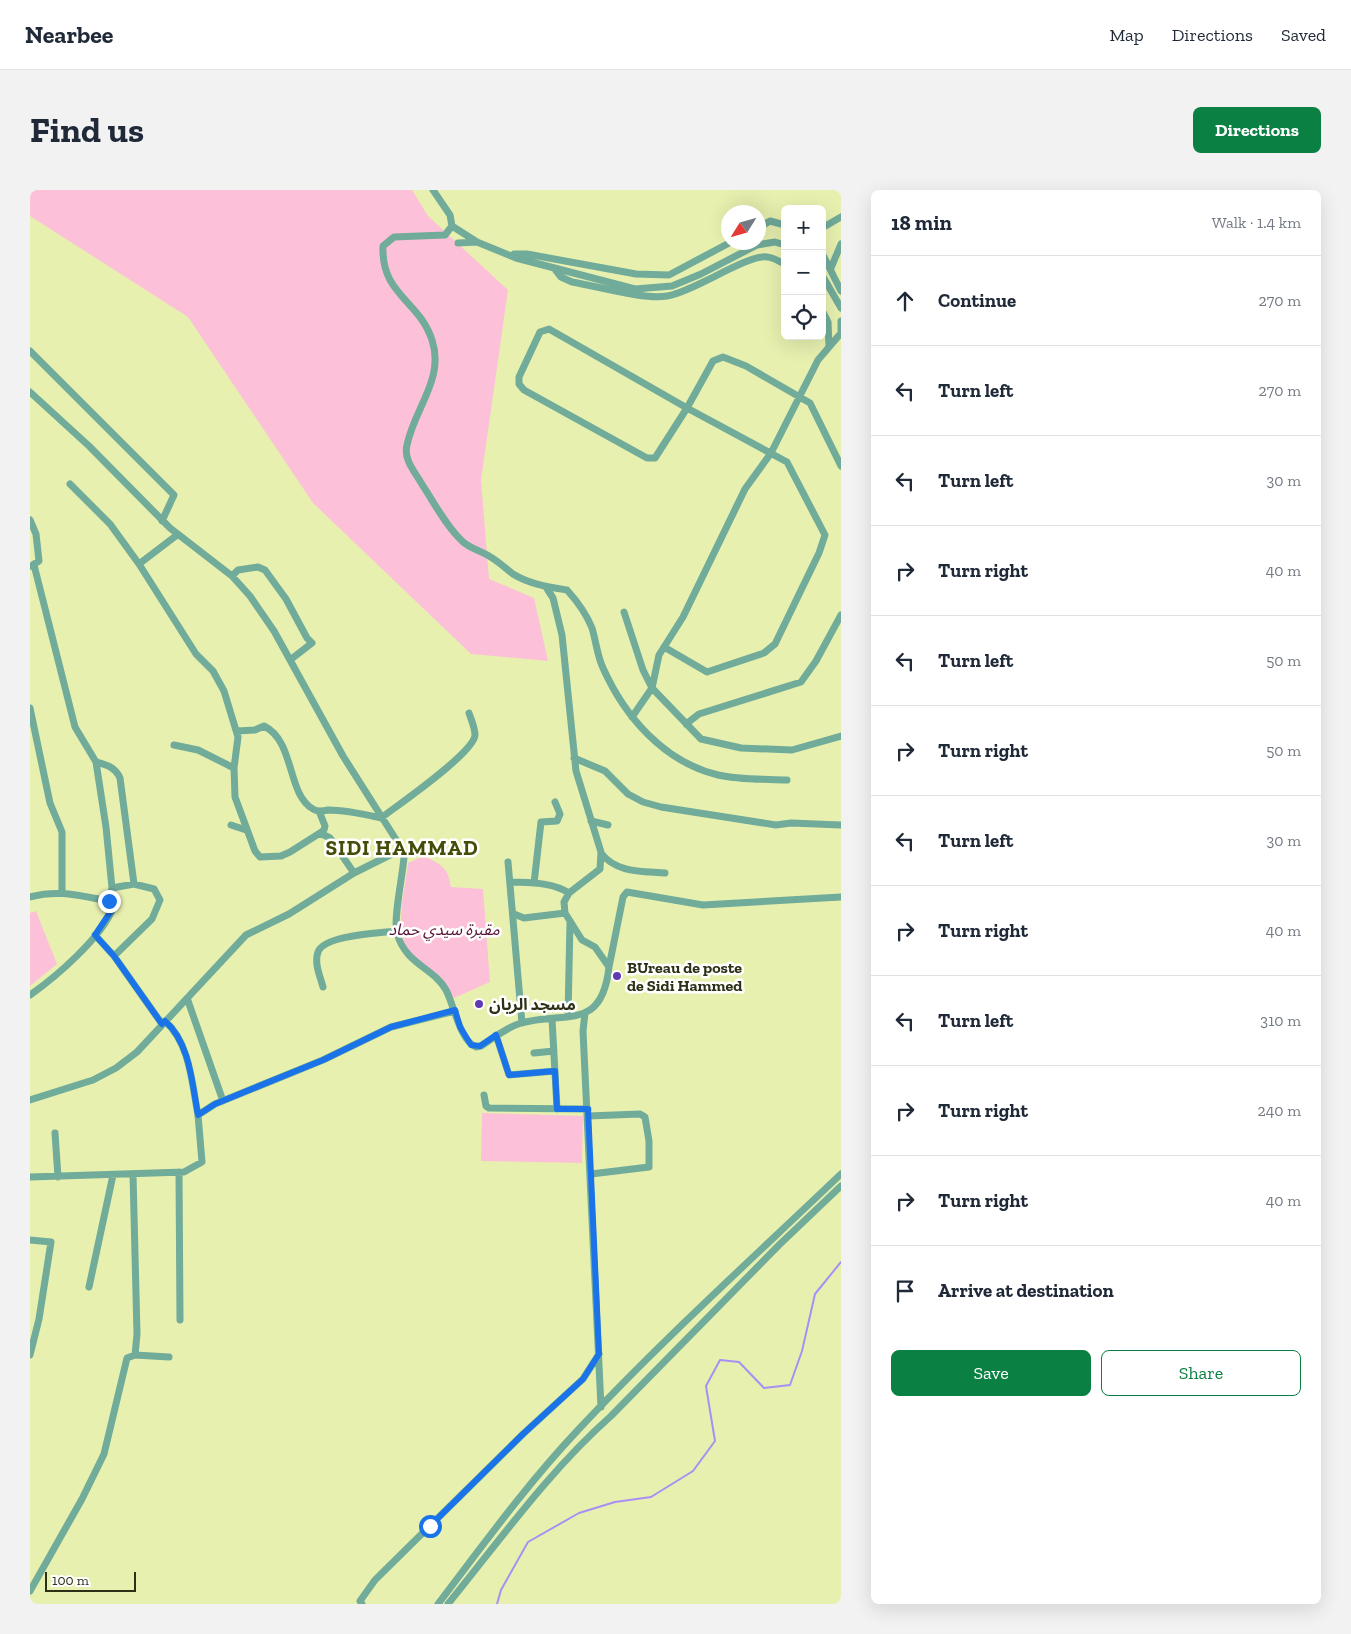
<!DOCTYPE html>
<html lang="en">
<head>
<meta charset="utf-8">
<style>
  :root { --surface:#fff; --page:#f2f2f3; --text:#1f2937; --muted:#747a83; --line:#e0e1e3; --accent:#0b8043 }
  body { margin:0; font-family:"Zilla Slab","Noto Sans Arabic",serif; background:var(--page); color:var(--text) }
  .controls { position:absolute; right:15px; top:15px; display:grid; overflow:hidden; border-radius:8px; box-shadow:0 5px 20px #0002 }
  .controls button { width:45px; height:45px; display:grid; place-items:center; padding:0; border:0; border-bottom:1px solid var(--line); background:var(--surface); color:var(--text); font:25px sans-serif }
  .compass { position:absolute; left:691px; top:15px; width:45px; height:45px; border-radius:50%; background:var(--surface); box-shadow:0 5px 20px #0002; rotate:233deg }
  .scale { position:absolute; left:15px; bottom:12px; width:91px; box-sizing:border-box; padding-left:5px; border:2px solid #2d3016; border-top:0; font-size:14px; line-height:18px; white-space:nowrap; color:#2d3016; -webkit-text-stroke:4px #fff; paint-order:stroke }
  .stop { position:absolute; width:15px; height:15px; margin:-11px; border:4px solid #1a73e8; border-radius:50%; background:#fff }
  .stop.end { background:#1a73e8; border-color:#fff; box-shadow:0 1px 5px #0008 }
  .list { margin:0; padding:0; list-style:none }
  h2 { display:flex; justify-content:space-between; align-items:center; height:65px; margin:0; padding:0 20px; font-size:21px }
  h2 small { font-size:16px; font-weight:400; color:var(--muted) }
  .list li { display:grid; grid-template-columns:32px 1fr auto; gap:15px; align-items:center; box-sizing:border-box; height:90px; padding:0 20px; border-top:1px solid var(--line) }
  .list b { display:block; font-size:19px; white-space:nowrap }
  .list em { font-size:16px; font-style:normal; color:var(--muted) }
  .actions { display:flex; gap:10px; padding:15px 20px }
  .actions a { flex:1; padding:11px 0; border:1px solid var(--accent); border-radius:8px; text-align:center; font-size:18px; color:var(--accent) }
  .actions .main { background:var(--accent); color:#fff }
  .icon { flex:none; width:28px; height:28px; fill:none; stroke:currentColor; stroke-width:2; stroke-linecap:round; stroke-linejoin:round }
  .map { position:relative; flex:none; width:811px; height:1414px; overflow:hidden; border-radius:8px }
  header { display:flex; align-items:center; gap:30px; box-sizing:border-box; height:70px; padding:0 25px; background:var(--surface); border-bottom:1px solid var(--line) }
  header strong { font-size:24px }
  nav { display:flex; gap:28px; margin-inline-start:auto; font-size:18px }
  .intro { display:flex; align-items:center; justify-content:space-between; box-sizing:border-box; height:120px; padding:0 30px }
  h1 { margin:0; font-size:35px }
  .button { padding:12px 22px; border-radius:8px; background:var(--accent); color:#fff; font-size:18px; font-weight:700 }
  main { display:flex; gap:30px; padding:0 30px }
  aside { flex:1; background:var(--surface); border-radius:8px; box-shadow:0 5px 20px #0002 }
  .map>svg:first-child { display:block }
</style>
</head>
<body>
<header>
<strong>Nearbee</strong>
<nav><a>Map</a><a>Directions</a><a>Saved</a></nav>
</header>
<div class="intro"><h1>Find us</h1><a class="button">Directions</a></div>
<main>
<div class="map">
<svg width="811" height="1414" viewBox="0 0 811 1414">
  <rect width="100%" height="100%" fill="#e8f0af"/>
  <path fill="#fcc1d8" d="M0 0H382L398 26 478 100 451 290 459 389 504 408 518 471 441 464 283 313 158 127 0 26Z
    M393 666C411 674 418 677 421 697L453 699 460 792 424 808C414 792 400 783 386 770 360 746 375 704 378 673Z
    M6 721 27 774 0 796V723Z
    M452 923 553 926 552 973 451 971Z"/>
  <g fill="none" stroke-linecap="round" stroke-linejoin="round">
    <path stroke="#a88ff5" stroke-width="2" d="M467 1414 471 1400 498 1352 549 1323 585 1312 621 1307 663 1281 685 1251 676 1196 690 1170 709 1172 734 1198 760 1195 772 1161 785 1104 811 1072"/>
    <path stroke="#71ab99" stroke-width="7" d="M403 0 420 25 422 36 415 45 364 47 353 56C351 105 389 110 402 150 415 189 384 219 377 255 373 270 386 283 393 296 405 314 416 336 432 351 439 358 451 361 459 366 468 371 475 378 483 384 499 394 519 397 537 400 547 411 556 423 562 438 566 451 567 465 573 478 595 527 634 572 688 585 710 590 735 589 757 590
      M422 36 447 52 486 68 605 99 642 96 671 84 727 55 745 52 755 55
      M728 38 740 31 755 35
      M792 38 811 27
      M428 53 447 52
      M792 63 811 101
      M484 64H497L606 84 639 85 701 52
      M524 78 531 87 542 92C567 96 614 110 637 106 663 102 718 64 737 67 743 67 750 72 755 74
      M801 78 811 54
      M792 85 811 118
      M792 120 798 132 799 156
      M811 131V140
      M0 161 144 305 132 331
      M0 202 59 256 140 338 202 386 220 406 244 441 313 566 372 659 374 667C373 684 363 729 367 743 375 774 404 778 416 800 424 815 430 851 446 857L451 856C464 848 475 838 491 833 537 821 572 841 579 777L565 757 552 750 535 723 534 712 539 703 570 679 571 662 546 581 532 445 523 408 516 397
      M40 294 80 334 109 374 166 464 183 481 194 501 208 547 204 578 205 607 225 661 230 667 251 666 260 662 290 643 300 648 324 683
      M0 330 6 344 9 371 1 376
      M109 374 147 345
      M202 386 208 380 228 377 235 380 256 409 277 448 282 453 260 470
      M594 422 613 480 622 498 671 549 711 558 762 560 811 546
      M634 457 677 482 734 463 745 454 789 363 795 345 757 272 657 218 519 139 510 142 489 187V194L494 200 617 268H625L657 218 683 171 693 167 716 176 780 213 811 276
      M0 518 20 613 32 642V702
      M602 527 622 498 629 465 653 427 715 299 741 263 788 170 811 143
      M656 534 669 524 771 492 786 471 811 425
      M207 541 225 540 234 536C265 551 257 605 283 619 287 622 293 621 298 620 316 620 333 624 351 628 368 615 444 563 445 545 445 538 441 529 439 523
      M144 555 168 560 204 578
      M544 568 575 581 598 604 613 612 631 617 746 635 761 633 811 635
      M66 572C77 575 85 577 90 588L104 694
      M289 621 295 636 294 640 290 643
      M561 631 578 635
      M201 635 216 640
      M571 663C586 683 612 681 635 683
      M478 672 492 833
      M480 692C501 693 522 692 539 703
      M504 693 511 632 527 631 530 624 525 612
      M82 698 104 694 124 699 130 710 122 729 84 766
      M0 707C29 699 50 706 79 711
      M484 724 494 728 535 723
      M65 745 84 766 132 834
      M579 777 593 707 597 702 673 715 811 707
      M293 797C290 786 284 773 288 762 294 745 350 743 366 741
      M0 805C26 787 72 747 83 718L79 711 82 698 76 637 66 572 45 537 4 375
      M157 808 193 911
      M555 823 553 841 571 1217
      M538 826 540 732
      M522 829 527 919
      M135 831C160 853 162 894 168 925
      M466 845 479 885 525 881
      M504 863 524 861
      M454 905 456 916 459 918 558 919
      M0 910 63 890 86 878 107 862 216 745 259 724 324 683 372 659
      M558 926 610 924 615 927 619 951V977L561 984
      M25 943 28 987
      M149 982 150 1130
      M103 984 107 1144 105 1165
      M0 987 154 982 172 972 168 925 185 914 293 870 361 837 425 821
      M0 1050 21 1052 9 1129 0 1165
      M59 1097 83 985
      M0 1401 52 1309 74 1264 97 1168 105 1165 139 1167
      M332 1414 330 1411 345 1390 493 1244 553 1189 569 1164
      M408 1414C453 1355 497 1294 548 1240 631 1151 723 1068 811 984
      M418 1414C470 1350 519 1281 581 1226L749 1055 811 996"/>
  </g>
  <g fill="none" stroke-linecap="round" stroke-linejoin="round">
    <path stroke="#1a73e8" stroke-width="6" d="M79 711 83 718 65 745 84 766 132 834 135 831C160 853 162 893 168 925L185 914 293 870 361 837 425 820 430 837 441 855 450 856 466 845 479 885 525 881 527 919H558L569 1164 553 1189 493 1244 400 1336"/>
  </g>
  <g fill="#6139b1" stroke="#fff" stroke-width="2">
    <circle cx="587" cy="786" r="5"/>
    <circle cx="449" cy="814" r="5"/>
  </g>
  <g text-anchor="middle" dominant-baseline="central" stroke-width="5" stroke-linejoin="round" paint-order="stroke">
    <g font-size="16" font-style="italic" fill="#581437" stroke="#fff">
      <text x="414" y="739">مقبرة سيدي حماد</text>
    </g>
    <g font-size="16" font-weight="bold" fill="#2d3016" stroke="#fff" text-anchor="start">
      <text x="597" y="777">BUreau de poste<tspan x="597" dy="18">de Sidi Hammed</tspan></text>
      <text x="459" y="814">مسجد الريان</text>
    </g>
    <g font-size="21" font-weight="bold" letter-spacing="1" fill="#474b08" stroke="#fff">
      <text x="372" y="657">SIDI HAMMAD</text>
    </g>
  </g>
</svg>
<div class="controls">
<button>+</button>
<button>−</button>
<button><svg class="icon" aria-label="locate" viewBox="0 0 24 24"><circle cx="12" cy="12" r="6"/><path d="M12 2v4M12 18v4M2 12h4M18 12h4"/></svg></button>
</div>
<svg class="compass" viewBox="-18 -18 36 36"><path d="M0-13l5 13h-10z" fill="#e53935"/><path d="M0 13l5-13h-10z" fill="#747a83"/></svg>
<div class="scale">100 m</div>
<div class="stop" style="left:400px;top:1336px"></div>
<div class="stop end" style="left:79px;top:711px"></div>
</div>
<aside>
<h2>18 min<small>Walk · 1.4 km</small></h2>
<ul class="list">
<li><svg class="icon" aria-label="ahead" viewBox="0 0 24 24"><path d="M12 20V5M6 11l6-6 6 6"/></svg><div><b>Continue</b></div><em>270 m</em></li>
<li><svg class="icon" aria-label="left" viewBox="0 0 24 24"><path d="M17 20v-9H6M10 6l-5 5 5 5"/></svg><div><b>Turn left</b></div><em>270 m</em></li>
<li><svg class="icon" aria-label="left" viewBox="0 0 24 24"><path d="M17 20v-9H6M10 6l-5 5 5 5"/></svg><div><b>Turn left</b></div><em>30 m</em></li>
<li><svg class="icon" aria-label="right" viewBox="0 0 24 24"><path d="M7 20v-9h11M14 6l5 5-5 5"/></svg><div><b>Turn right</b></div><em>40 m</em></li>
<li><svg class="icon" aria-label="left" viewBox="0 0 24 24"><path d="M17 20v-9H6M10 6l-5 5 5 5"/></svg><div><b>Turn left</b></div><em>50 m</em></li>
<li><svg class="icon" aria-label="right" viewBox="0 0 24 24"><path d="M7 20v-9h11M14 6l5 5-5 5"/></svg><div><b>Turn right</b></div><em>50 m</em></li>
<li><svg class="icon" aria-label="left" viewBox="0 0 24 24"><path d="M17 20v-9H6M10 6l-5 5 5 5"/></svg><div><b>Turn left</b></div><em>30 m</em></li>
<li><svg class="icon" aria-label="right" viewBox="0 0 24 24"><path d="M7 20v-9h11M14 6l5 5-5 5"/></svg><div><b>Turn right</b></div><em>40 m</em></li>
<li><svg class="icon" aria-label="left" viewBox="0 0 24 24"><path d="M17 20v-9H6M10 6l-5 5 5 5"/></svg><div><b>Turn left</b></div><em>310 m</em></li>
<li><svg class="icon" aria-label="right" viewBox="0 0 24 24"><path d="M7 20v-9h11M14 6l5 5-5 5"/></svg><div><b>Turn right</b></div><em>240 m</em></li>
<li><svg class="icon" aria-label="right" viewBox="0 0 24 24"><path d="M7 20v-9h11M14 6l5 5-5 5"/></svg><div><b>Turn right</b></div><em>40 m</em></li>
<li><svg class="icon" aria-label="arrive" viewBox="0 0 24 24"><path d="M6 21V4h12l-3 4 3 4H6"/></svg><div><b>Arrive at destination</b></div></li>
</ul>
<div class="actions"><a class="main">Save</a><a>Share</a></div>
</aside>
</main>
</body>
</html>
